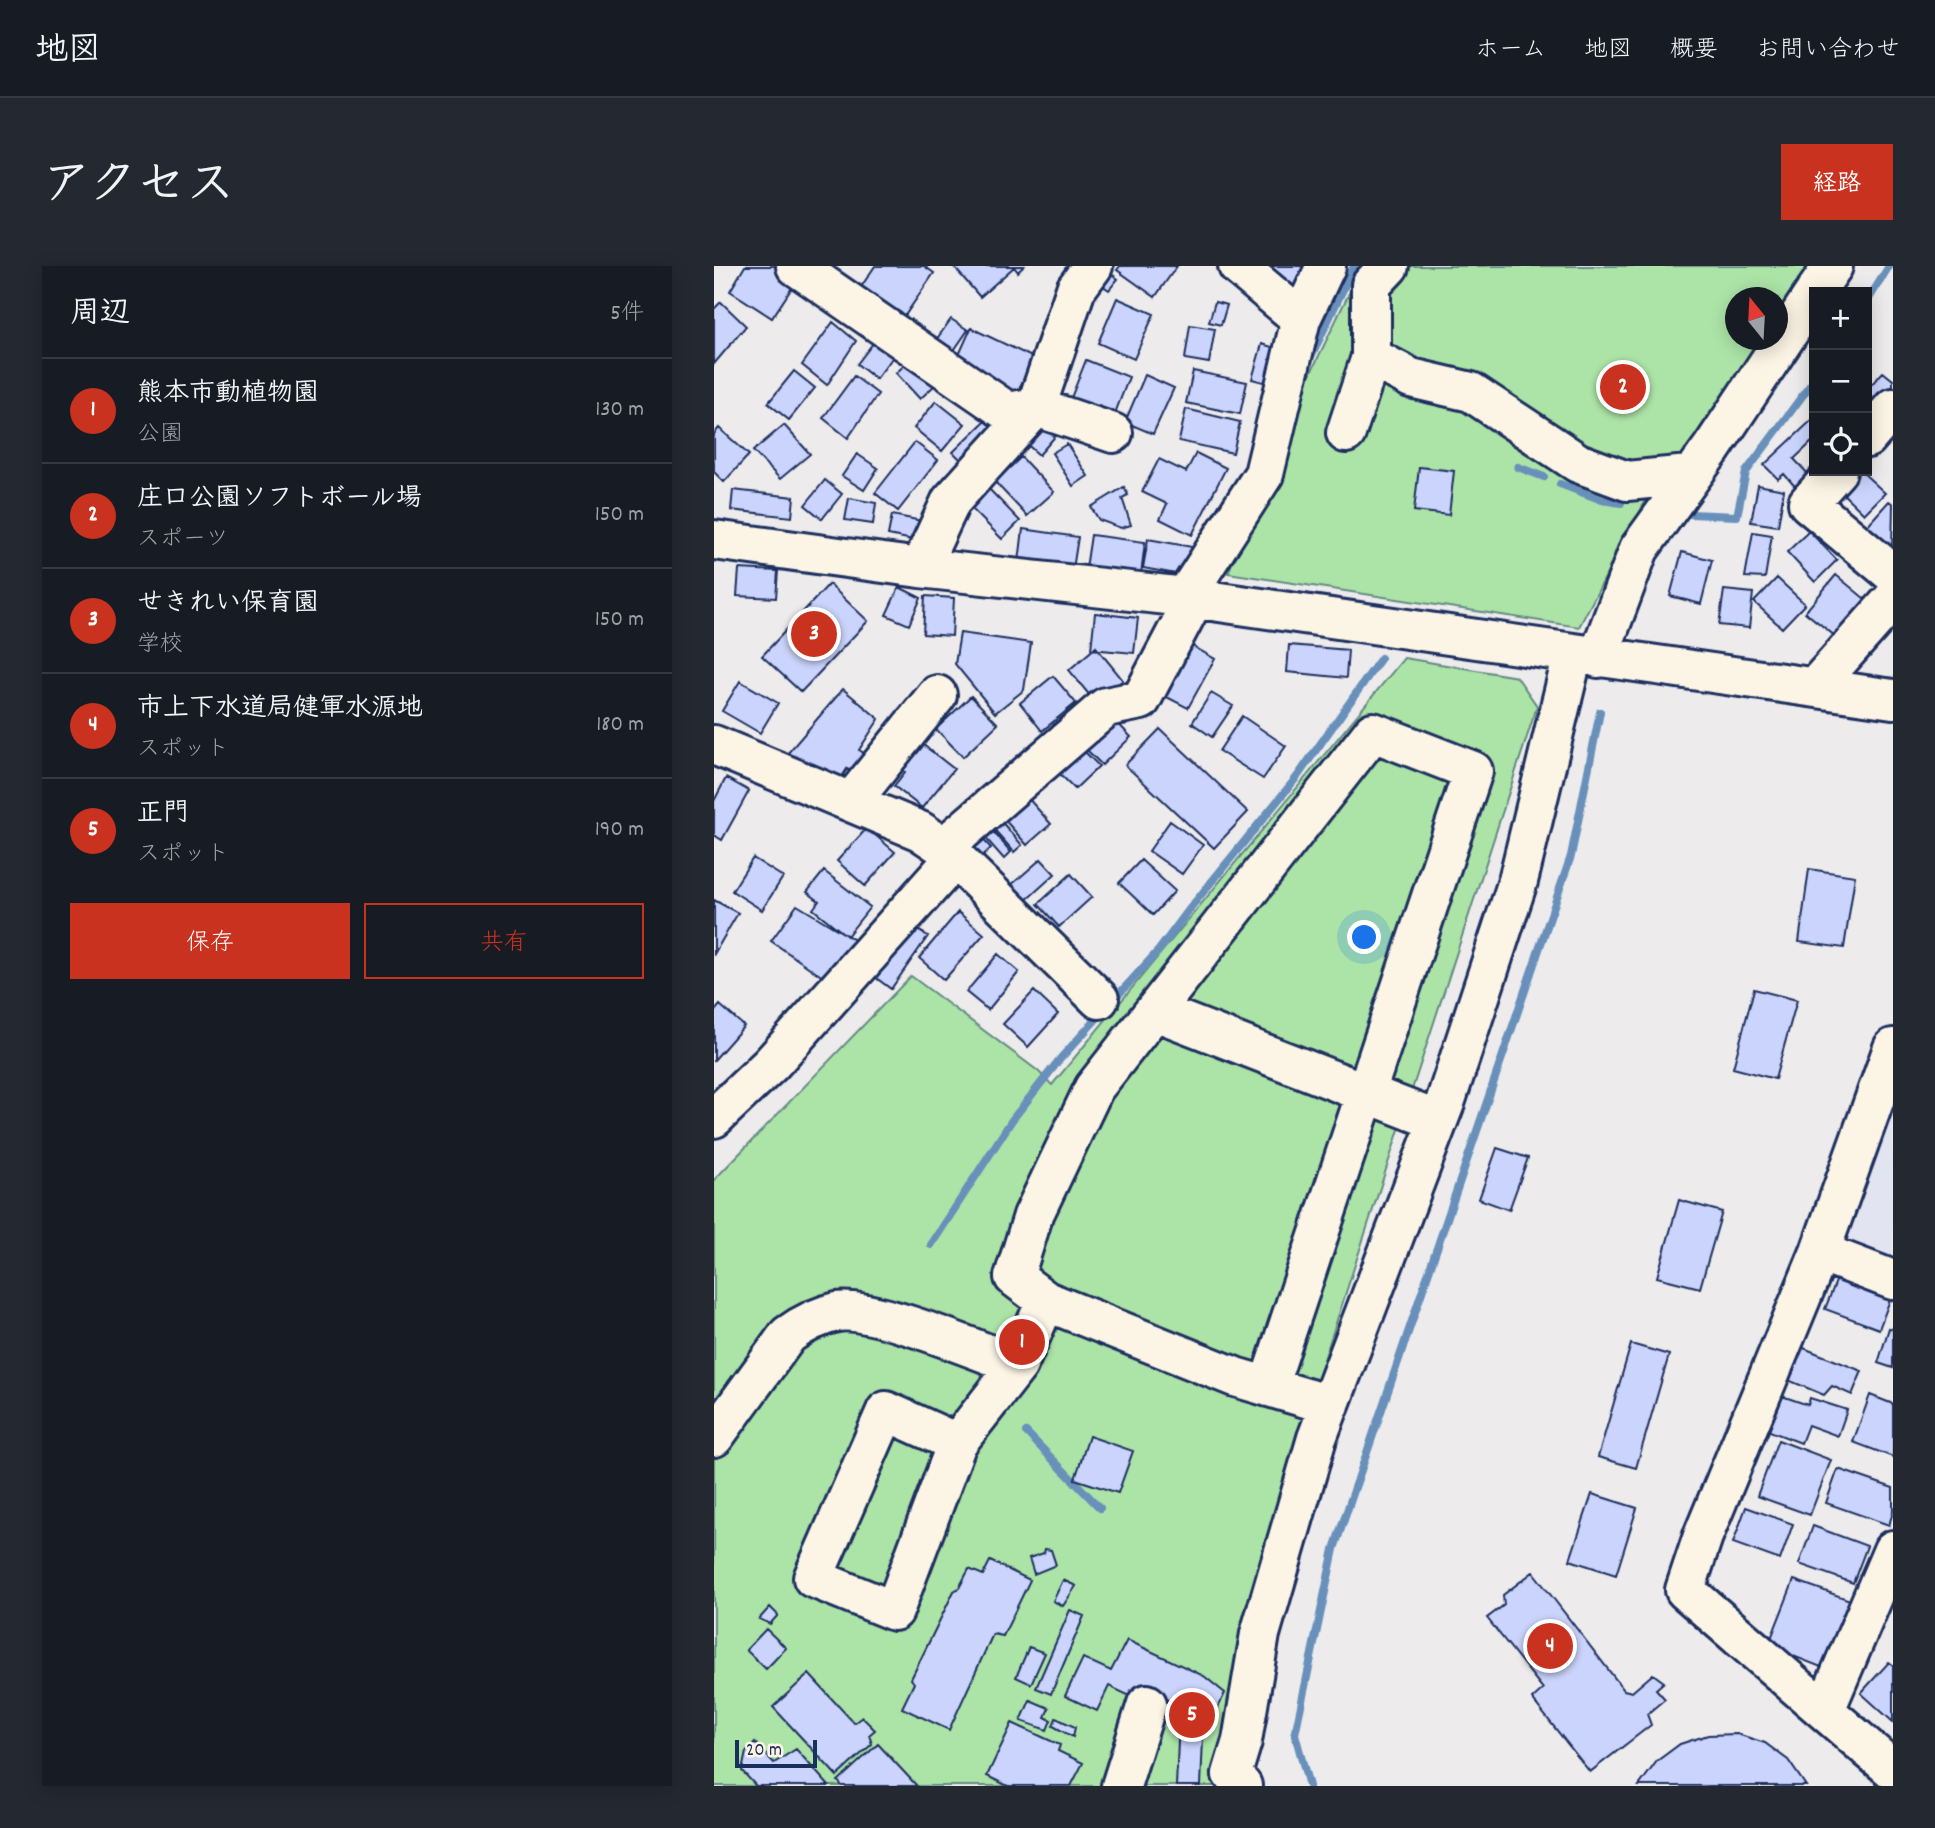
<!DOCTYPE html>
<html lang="ja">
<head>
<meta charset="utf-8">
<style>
  :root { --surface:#171b24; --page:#242831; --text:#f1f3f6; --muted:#9ea1a6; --line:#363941; --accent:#c8321e }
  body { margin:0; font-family:Dekko,"Klee One",sans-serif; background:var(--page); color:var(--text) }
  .controls { position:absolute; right:21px; top:21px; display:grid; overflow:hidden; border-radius:0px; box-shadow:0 4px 18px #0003 }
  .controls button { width:63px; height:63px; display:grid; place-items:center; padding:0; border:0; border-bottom:2px solid var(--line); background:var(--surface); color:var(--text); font:35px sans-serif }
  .compass { position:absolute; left:1011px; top:21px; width:63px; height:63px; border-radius:50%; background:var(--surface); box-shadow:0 4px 18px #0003; rotate:342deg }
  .scale { position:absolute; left:21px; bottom:18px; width:82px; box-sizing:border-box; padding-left:7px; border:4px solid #1b2f5e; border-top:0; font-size:19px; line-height:24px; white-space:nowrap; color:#1b2f5e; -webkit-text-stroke:5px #fcf5e5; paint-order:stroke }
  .you { position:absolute; left:651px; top:672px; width:24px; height:24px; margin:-18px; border:5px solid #fff; border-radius:50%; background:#1a73e8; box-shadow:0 0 0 10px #1a73e833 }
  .badge { display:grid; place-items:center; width:46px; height:46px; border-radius:50%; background:var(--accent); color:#fff; font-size:23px; font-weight:700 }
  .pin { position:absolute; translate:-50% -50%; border:4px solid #fff; box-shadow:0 2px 7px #0006 }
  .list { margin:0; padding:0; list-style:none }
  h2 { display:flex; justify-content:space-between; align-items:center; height:91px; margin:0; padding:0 28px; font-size:30px }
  h2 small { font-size:23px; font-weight:400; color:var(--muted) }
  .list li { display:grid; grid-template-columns:46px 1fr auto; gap:21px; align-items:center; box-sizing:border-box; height:105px; padding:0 28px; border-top:2px solid var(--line) }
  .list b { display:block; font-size:26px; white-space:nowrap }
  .list p { margin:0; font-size:23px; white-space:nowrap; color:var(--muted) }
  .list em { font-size:23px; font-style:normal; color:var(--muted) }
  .actions { display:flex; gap:14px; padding:21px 28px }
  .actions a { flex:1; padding:16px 0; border:2px solid var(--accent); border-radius:0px; text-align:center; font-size:24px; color:var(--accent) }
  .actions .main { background:var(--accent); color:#fff }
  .icon { flex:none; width:38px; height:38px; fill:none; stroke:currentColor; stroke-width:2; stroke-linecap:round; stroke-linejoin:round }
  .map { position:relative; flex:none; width:1179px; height:1520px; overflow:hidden; border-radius:0px }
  header { display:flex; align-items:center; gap:42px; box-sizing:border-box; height:98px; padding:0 35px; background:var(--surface); border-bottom:2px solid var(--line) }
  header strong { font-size:33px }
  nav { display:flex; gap:38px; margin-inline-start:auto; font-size:24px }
  .intro { display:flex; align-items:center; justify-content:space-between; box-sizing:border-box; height:168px; padding:0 42px }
  h1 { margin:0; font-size:49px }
  .button { padding:18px 32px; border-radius:0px; background:var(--accent); color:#fff; font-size:24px; font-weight:700 }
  main { display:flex; gap:42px; padding:0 42px }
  aside { flex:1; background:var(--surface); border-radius:0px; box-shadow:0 4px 18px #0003 }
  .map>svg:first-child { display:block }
</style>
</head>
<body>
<header>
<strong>地図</strong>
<nav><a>ホーム</a><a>地図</a><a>概要</a><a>お問い合わせ</a></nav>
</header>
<div class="intro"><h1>アクセス</h1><a class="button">経路</a></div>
<main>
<aside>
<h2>周辺<small>5件</small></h2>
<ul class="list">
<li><span class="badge">1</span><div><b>熊本市動植物園</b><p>公園</p></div><em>130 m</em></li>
<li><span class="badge">2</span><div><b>庄口公園ソフトボール場</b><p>スポーツ</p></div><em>150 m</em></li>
<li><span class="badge">3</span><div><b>せきれい保育園</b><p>学校</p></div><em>150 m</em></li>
<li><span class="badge">4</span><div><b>市上下水道局健軍水源地</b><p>スポット</p></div><em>180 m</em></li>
<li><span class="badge">5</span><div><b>正門</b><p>スポット</p></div><em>190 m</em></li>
</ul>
<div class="actions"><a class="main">保存</a><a>共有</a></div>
</aside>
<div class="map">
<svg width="1179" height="1520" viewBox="0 0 1179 1520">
  <rect width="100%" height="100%" fill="#edebec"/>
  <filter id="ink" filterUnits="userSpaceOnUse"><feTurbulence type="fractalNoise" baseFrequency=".0143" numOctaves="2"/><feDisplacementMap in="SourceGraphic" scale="14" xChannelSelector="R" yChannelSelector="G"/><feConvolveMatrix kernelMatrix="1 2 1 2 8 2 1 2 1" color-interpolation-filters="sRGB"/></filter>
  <g filter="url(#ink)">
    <path fill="#e3e4f1" d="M1179 846V994L1129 976Z"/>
    <path fill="#ace4a7" stroke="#648a82" stroke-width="2" d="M648 0H1109L1064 72V32H1022V74H1062L995 180 951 198 865 361 514 307 590 121Z
      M690 392 803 411 823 440 563 1238 503 1502 506 1520H0V914L197 710 324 805 338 819Z"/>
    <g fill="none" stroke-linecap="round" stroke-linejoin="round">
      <path stroke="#6890bb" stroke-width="8" d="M1153 36 1175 0
        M595 95 640 0
        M804 201 830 211
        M846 218 888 234 907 237
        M976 248 1023 250 1032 206 1100 114
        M217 979 298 854 346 793 445 684 477 641 583 511 667 392
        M312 1166 386 1242
        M595 1520 581 1468 620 1283 857 590 886 446"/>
    </g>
    <path fill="#cbd4fc" stroke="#1b2f5e" stroke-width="2" d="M31 0H75L87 8 58 52 16 25Z
      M161 0H210L220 7 190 51 147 21Z
      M239 0H310L304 6 300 1 266 31Z
      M406 0H463L441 31 403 4Z
      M545 0H596L598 2 572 27Z
      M394 5 404 13 395 24 385 17Z
      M403 32 440 48 420 93 384 77Z
      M7 36 32 60 0 98V43Z
      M501 36 513 39 507 59 495 56Z
      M237 53 254 64 234 93 217 81Z
      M119 56 142 75 113 119 88 99Z
      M476 59 501 63 495 97 471 93Z
      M257 62 320 92 302 129 240 100Z
      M163 72 182 87 162 113 143 98Z
      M548 78 571 85 561 119 538 113Z
      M197 93 222 118 206 133 182 107Z
      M372 94 415 111 398 155 355 137Z
      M80 105 101 122 75 154 54 137Z
      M479 105 533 116 526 148 472 137Z
      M1169 106 1179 114V124L1153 147V123Z
      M431 109 460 122 439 168 411 156Z
      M140 110 164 128 134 172 109 152Z
      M222 135 251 158 228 185 200 162Z
      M472 143 526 156 519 187 465 175Z
      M327 152 344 167 325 189 308 174Z
      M1100 152V174L1080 193 1098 212 1085 225 1070 208 1064 213 1050 199Z
      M271 155 287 170 255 202 239 186Z
      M70 159 96 188 66 213 39 185Z
      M5 162 35 189 10 216 0 206V168Z
      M201 176 224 194 184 245 161 227Z
      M353 178 374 210 359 220 338 187Z
      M482 187 512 202 478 269 446 253 453 238 428 226 445 193 472 206Z
      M143 188 164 202 150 224 128 210Z
      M307 191 340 226 313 250 281 216Z
      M705 201 740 205 735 249 700 245Z
      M1138 205H1147L1171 227 1150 248 1122 221Z
      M111 214 128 228 108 253 91 239Z
      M1044 219 1070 224 1064 260 1037 256Z
      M410 221 414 229 408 232 417 259 407 262 385 254 377 241Z
      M274 222 306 255 288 273 256 241Z
      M19 224 80 231 78 251 17 244Z
      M135 232 162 237 159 258 131 254Z
      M1175 235 1179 238 1178 283 1152 261Z
      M178 249 213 256 209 276 174 269Z
      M309 263 364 271 359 303 305 296Z
      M1095 265 1123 294 1101 316 1073 286Z
      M1039 266 1058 269 1051 312 1031 311Z
      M377 269 431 276 427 308 372 302Z
      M434 273 478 281 473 310 429 302Z
      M968 286 998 294 987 338 956 330Z
      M25 303 64 305 62 332 23 330Z
      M1122 309 1162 342 1131 378 1091 346Z
      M1063 312 1091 338 1068 362 1040 336Z
      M115 318 154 355 87 426 48 390Z
      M185 321 207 332 195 359 172 349Z
      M1010 324 1039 327 1035 362 1005 359Z
      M211 330 240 332 238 370 209 368Z
      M381 347 424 352 420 387 377 383Z
      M246 367 317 377 310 424 281 447 241 398Z
      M473 377 501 393 474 442 445 427Z
      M575 379 634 384 632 412 573 406Z
      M382 381 409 414 381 436 355 404Z
      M339 410 362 437 328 465 306 437Z
      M26 415 64 437 46 467 8 445Z
      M129 423 165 453 145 484 162 494 148 513 133 503 124 517 73 488Z
      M497 427 519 440 498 471 478 457Z
      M257 430 284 458 249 491 222 463Z
      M396 449 417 471 388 499 366 477Z
      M528 450 572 480 549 513 505 485Z
      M446 463 534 546 500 582 411 499Z
      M207 477 240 503 208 542 180 520 191 506 183 495Z
      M365 480 385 500 361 523 341 503Z
      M12 512 35 525 8 574 0 569V535Z
      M313 531 337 558 313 579 289 552Z
      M285 553 308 579 300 586 277 560Z
      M456 555 489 579 468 608 435 585Z
      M275 561 297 586 290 593 268 568Z
      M153 562 181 586 151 620 123 595Z
      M264 568 277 582 262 596 249 581Z
      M39 592 69 611 48 644 18 625Z
      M327 593 341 608 310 636 296 620Z
      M427 594 461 625 439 649 405 617Z
      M1095 603 1141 610 1130 682 1085 676Z
      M110 605 156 641 133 670 99 643 105 635 93 626Z
      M357 608 378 631 345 661 324 638Z
      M0 634 24 647 0 688Z
      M83 639 144 676 113 714 57 675Z
      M244 646 270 668 230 714 205 692Z
      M194 658 214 670 177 723 153 705Z
      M284 688 305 706 274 744 252 726Z
      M1040 723 1083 734 1061 813 1019 802Z
      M320 725 344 748 314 781 289 758Z
      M6 739 30 760 0 794V746Z
      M783 882 814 892 795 944 765 933Z
      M965 934 1008 946 986 1022 943 1011Z
      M1124 1010 1177 1031 1165 1063 1111 1043Z
      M1175 1062 1179 1063V1102L1164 1097Z
      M917 1078 955 1089 922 1202 884 1191Z
      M1087 1081 1148 1105 1138 1129 1118 1120 1110 1129 1074 1114Z
      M1065 1129 1094 1139 1096 1132 1133 1144 1124 1170 1094 1159 1087 1177 1053 1164Z
      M1156 1129 1179 1138V1191L1139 1176Z
      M375 1170 419 1185 404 1227 361 1213Z
      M1064 1174 1117 1194 1096 1249 1043 1230Z
      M1124 1203 1179 1222V1246L1175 1259 1112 1237Z
      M878 1228 923 1242 902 1309 856 1294Z
      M1032 1241 1079 1258 1066 1294 1019 1277Z
      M1099 1260 1153 1280 1139 1317 1085 1298Z
      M331 1283 337 1284 342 1299 320 1308 315 1292 330 1287Z
      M276 1295 316 1314 289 1370 279 1368 235 1464 188 1442 200 1417 197 1413 240 1325 245 1322 255 1303 269 1309Z
      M819 1306 910 1424 918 1426 939 1408 950 1416 942 1423 951 1433 933 1448 937 1459 876 1506 818 1433 829 1423 773 1352 790 1339 789 1329Z
      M349 1314 362 1320 349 1340 339 1335Z
      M1080 1314 1139 1335 1112 1403 1054 1380Z
      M56 1341 64 1349 56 1358 45 1353Z
      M356 1344 370 1350 337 1428 322 1422Z
      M52 1363 72 1382 52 1403 32 1384Z
      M413 1374 490 1410 511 1427 489 1472 487 1520H462L465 1453 395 1420 383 1445 351 1430 369 1392 397 1405Z
      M315 1381 331 1387 317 1418 302 1411Z
      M1175 1396 1179 1399V1456L1147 1427Z
      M95 1408 140 1457 148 1451 161 1464 155 1469 158 1478 123 1510 59 1441Z
      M316 1434 335 1442 331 1451 337 1454 333 1464 307 1455Z
      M342 1452 361 1461 359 1471 339 1460Z
      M298 1457 346 1479 344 1485 369 1497 357 1520H294L273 1510Z
      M1023 1468 1051 1477 1074 1494 1092 1520H925L943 1495 966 1478 994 1469Z
      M41 1477 60 1497 82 1483 115 1520H42L28 1505 32 1486Z
      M164 1478 202 1519 203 1520H128L124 1515Z"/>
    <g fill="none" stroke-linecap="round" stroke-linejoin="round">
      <g stroke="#1b2f5e" stroke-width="44">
        <path id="minor" d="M82 0 294 146 322 141 237 235 206 302
          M379 0 362 23 322 141 399 167
          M524 0 587 53
          M1101 26 1119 0
          M657 91 697 112 757 126 864 197 913 215 975 209
          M632 167 657 91V19L675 0
          M1153 172 1179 142
          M1123 205 1094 237 1179 308
          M0 274 206 302 471 331 1179 433
          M471 331 550 208 587 53 612 0
          M884 392 925 283 998 182 1100 28
          M1101 421 1179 333
          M0 479 206 565 230 581 385 733
          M137 536 223 429
          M230 581 392 441 427 434 480 333
          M441 745 724 855
          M1179 782 1106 986 989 1270 971 1324 1179 1504
          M0 852 57 798 241 592
          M1106 986 1179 1014
          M554 1121 759 505 659 466 380 822 319 950 300 1011 332 1035 521 1111 616 1139
          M0 1171 74 1069C89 1058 104 1050 123 1046 159 1040 264 1085 304 1099
          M243 1177 172 1145 99 1312 180 1345 243 1177 304 1099 332 1035
          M1111 1444 1179 1284
          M407 1520 433 1438
          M528 1520 518 1508 528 1475 546 1368 603 1172 731 837 804 615 859 388"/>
      </g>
      <use href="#minor" stroke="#fcf5e5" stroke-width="38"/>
    </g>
  </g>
</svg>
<div class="controls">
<button>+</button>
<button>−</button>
<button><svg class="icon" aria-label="locate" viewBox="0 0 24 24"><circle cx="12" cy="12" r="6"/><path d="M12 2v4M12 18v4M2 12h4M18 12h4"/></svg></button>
</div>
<svg class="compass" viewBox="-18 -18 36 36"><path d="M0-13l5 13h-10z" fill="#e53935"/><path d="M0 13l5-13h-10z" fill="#9ea1a6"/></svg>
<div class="scale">20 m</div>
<div class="you"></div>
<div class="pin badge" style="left:308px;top:1076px">1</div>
<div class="pin badge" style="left:909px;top:121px">2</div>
<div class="pin badge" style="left:100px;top:368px">3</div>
<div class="pin badge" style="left:836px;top:1380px">4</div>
<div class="pin badge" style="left:478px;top:1449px">5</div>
</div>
</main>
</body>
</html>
